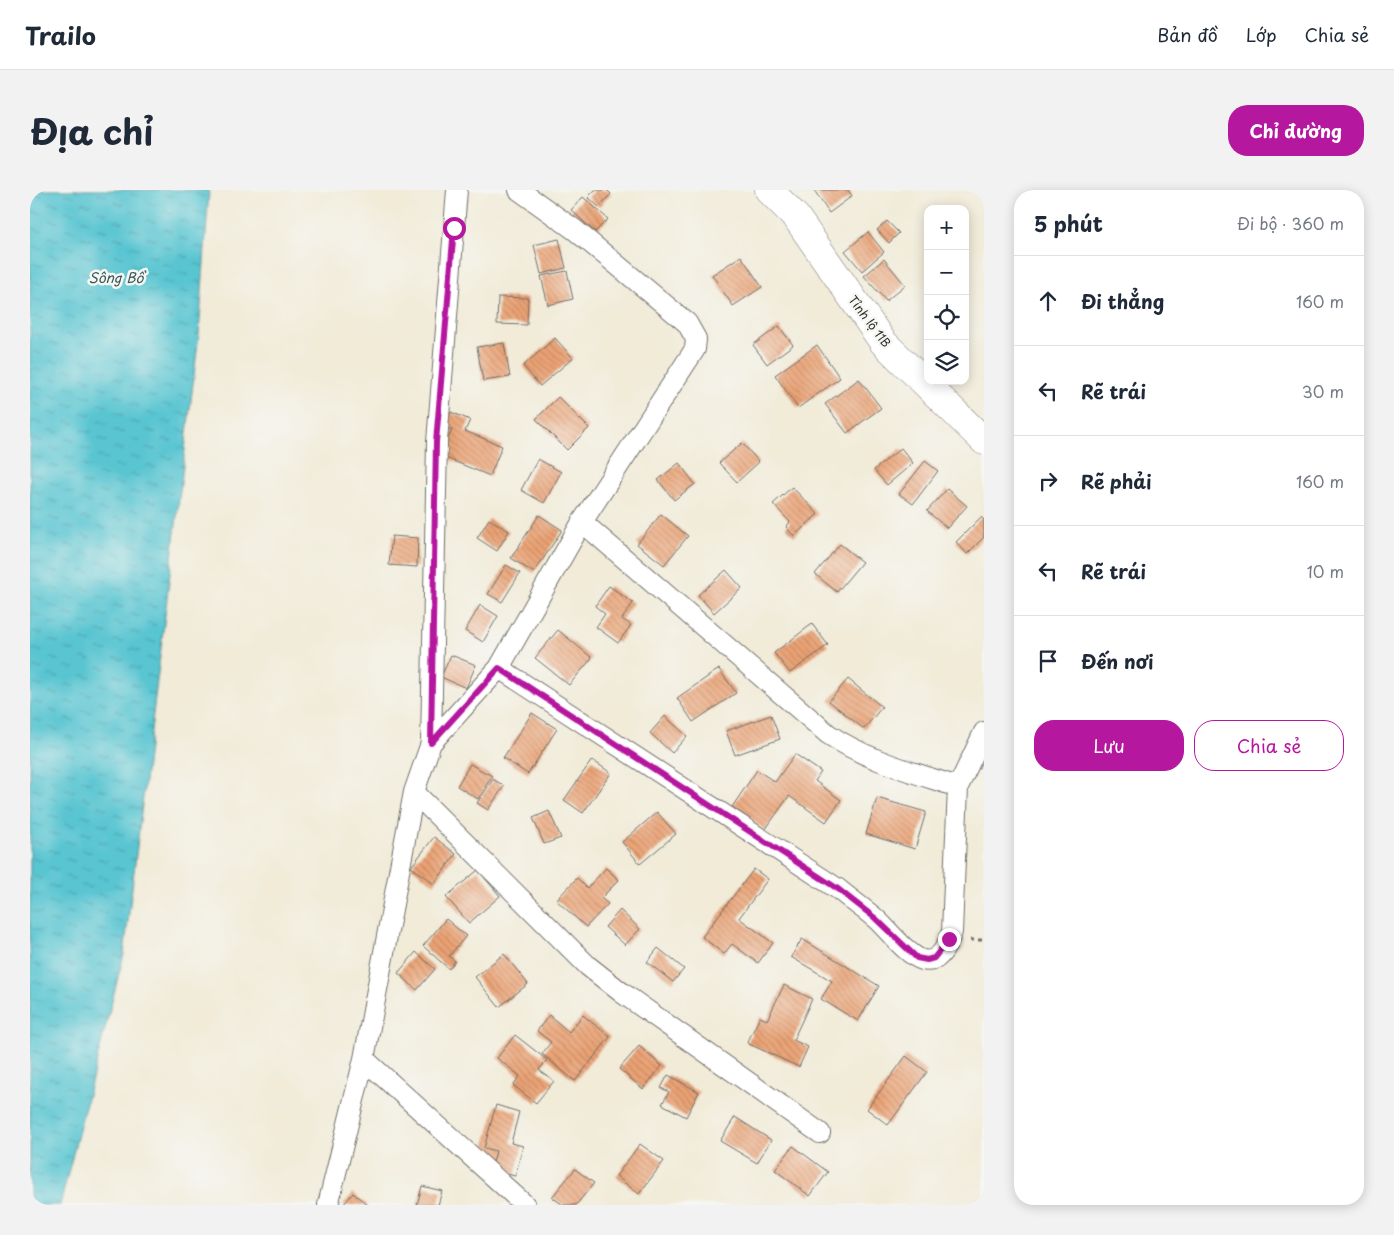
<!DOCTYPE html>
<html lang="vi">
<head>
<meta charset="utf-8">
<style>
  :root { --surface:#fff; --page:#f2f2f3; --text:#1f2937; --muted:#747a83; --line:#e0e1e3; --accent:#b5179e }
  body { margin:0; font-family:"Playpen Sans",sans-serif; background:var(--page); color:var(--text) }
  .controls { position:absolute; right:15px; top:15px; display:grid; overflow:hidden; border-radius:10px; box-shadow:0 2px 12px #0003 }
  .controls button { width:45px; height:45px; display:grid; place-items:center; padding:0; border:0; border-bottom:1px solid var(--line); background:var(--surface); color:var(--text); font:25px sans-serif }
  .stop { position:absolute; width:15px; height:15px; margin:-11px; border:4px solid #b5179e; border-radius:50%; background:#fff }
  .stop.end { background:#b5179e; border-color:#fff; box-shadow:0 1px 5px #0008 }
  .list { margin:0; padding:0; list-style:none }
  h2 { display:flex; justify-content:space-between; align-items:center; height:65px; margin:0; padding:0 20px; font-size:21px }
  h2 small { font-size:16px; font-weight:400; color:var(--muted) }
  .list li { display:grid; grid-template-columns:32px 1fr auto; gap:15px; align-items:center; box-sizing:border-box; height:90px; padding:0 20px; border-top:1px solid var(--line) }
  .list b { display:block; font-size:19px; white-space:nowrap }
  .list em { font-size:16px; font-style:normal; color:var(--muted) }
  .actions { display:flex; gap:10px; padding:15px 20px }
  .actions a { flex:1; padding:11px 0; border:1px solid var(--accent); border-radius:20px; text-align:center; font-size:18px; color:var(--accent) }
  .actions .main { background:var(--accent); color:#fff }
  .icon { flex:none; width:28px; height:28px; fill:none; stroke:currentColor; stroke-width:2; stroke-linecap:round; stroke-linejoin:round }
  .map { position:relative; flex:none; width:954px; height:1015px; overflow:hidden; border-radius:20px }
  header { display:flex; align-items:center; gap:30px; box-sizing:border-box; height:70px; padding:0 25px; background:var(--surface); border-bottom:1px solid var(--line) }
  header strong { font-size:24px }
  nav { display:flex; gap:28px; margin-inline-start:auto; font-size:18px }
  .intro { display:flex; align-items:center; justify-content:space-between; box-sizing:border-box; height:120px; padding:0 30px }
  h1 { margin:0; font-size:35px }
  .button { padding:12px 22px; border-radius:20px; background:var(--accent); color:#fff; font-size:18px; font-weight:700 }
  main { display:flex; gap:30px; padding:0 30px }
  aside { flex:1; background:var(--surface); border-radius:20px; box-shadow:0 2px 12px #0003 }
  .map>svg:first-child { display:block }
</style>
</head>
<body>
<header>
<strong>Trailo</strong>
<nav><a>Bản đồ</a><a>Lớp</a><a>Chia sẻ</a></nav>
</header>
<div class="intro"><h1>Địa chỉ</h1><a class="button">Chỉ đường</a></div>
<main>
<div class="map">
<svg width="954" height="1015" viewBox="0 0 954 1015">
  <defs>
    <pattern id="water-ripples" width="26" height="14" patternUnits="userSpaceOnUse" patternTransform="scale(1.25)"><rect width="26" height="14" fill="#59c5d1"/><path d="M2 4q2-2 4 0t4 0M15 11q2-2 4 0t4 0" fill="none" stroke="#4aa0aa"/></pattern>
    <pattern id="building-back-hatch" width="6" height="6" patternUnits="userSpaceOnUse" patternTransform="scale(1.25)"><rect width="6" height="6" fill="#eca375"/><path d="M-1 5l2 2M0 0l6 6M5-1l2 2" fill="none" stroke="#bf8560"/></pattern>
  </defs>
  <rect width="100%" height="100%" fill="#f6f6f2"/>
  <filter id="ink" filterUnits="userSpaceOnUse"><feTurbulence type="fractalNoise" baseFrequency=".02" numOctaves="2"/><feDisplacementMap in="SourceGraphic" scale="10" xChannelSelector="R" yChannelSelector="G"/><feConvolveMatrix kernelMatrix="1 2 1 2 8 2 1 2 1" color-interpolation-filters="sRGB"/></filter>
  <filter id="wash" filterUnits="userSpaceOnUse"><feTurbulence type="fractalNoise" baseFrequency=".0096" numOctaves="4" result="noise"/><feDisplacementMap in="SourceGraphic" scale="20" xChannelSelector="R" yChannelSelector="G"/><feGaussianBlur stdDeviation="1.12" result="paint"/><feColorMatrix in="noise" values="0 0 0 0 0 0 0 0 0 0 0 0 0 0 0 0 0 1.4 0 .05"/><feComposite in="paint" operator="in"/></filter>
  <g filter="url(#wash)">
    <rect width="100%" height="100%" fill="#f1ebd8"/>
    <path fill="url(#water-ripples)" stroke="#42787e" d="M0 0H179L169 144 94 764 30 1015H0Z"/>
    <g id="blocks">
      <path fill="url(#building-back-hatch)" d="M565 0H577L581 4 569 17 558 7Z
        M784 0H818L822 6 799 23Z
        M553 7 578 29 565 42 541 20Z
        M857 31 869 43 859 53 847 40Z
        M838 42 854 62 832 81 815 61Z
        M529 49 536 78 511 84 504 55Z
        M711 66 732 97 703 116 682 85Z
        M854 69 875 95 856 111 834 86Z
        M537 81 543 109 518 115 511 86Z
        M468 107 498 108 497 135 467 134Z
        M749 136 763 155 737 174 723 155Z
        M525 148 543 168 510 196 493 176Z
        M474 153 480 187 453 191 447 157Z
        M787 155 810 188 768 218 745 185Z
        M829 189 851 218 817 243 795 214Z
        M528 207 559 238 537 260 506 229Z
        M421 222 440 230 435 241 472 256 460 286 411 266 422 240 415 237Z
        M712 253 729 272 707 292 689 273Z
        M871 258 883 273 857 295 844 280Z
        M508 269 531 282 514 313 491 300Z
        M895 271 908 281 883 314 869 304Z
        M649 273 665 294 644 310 628 290Z
        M762 297 788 324 764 346 756 337 760 332 743 314Z
        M917 299 937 316 917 338 897 321Z
        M631 324 658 346 634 375 607 354Z
        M509 325 532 340 504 383 481 368Z
        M951 327 954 330V347L937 364 926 352Z
        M459 329 479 341 467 361 447 348Z
        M362 346 388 348 387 377 359 375Z
        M810 354 832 372 807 402 785 384Z
        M476 375 490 383 472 412 458 404Z
        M696 380 712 398 684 423 668 405Z
        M579 396 603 413 592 429 601 435 588 453 566 437 575 424 565 416Z
        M450 415 468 426 453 452 435 441Z
        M782 434 798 455 760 483 744 463Z
        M528 440 562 468 539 495 505 468Z
        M421 465 446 475 436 498 411 487Z
        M689 479 706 503 663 532 647 508Z
        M818 489 852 517 834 539 799 511Z
        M502 523 527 539 498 584 473 568Z
        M741 525 750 549 705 565 696 541Z
        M635 526 657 546 642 563 620 543Z
        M765 564 791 582 785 591 811 610 796 632 759 606 735 640 702 617 727 580 745 592Z
        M562 570 581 583 553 623 534 610Z
        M440 574 462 586 448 609 427 596Z
        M463 589 474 596 458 620 447 613Z
        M847 608 896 622 885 659 836 644Z
        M519 621 531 648 514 654 503 628Z
        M627 622 646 644 610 674 592 652Z
        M404 647 426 664 404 694 381 677Z
        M576 678 589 690 571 708 578 714 556 737 526 710 547 688 557 698Z
        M724 679 738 689 709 728 743 753 728 773 702 754 694 764 672 747Z
        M448 680 470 706 439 733 416 707Z
        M590 720 610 739 595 755 575 737Z
        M416 729 436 746 419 766 425 771 419 779 393 756Z
        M772 749 849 796 828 831 791 809 802 791 761 767Z
        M628 758 654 779 643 792 617 772Z
        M386 762 405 779 387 800 368 783Z
        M474 764 498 794 469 817 445 787Z
        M754 795 782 809 763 850 778 857 769 877 717 853 730 827 737 830Z
        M519 825 539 842 553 825 580 847 545 891 512 864 521 852 507 841Z
        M485 845 517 870 509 880 524 891 506 913 483 895 490 886 467 868Z
        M609 856 632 876 613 899 589 879Z
        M876 866 897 882 858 935 837 919Z
        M638 885 669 902 656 927 632 914 639 902 631 898Z
        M466 915 489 922 481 953 493 956 485 986 461 980 466 961 454 958Z
        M705 927 741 950 727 973 690 951Z
        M610 954 634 971 609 1004 586 986Z
        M763 956 798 982 780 1006 745 980Z
        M545 979 564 993 546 1015H533L522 1007Z
        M392 996 412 1001 408 1015H387Z
        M323 1003 338 1015H313Z"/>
    </g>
  </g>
  <g filter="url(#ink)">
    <use href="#blocks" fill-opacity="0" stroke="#706e68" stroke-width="1"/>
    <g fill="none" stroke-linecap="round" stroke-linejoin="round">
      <g stroke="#706e68" stroke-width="22">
        <path id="street" d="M552 332 798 544C838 571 883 582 928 597
          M469 478 808 699C820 709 833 718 845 728 869 749 901 804 922 742L928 597 954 542
          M401 553 469 478 552 332 665 159 666 149 657 133 545 40 489 0
          M384 602 558 776 591 802 790 943
          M334 869 495 1015
          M298 1015 334 869 384 602 401 553 407 252 427 0"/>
      </g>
      <g stroke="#706e68" stroke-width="29">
        <path id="secondary" d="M739 0 766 27 853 152 954 251"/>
      </g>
      <path stroke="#706e68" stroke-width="3" stroke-dasharray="4 4" stroke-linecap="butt" d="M940 750H954"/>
      <use href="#street" stroke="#fff" stroke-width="20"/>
      <use href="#secondary" stroke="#fff" stroke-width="28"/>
    </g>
  </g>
  <g fill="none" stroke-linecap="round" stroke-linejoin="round" filter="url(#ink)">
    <path stroke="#b5179e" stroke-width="6" d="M424 38 406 252 401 553 469 478 808 699 845 728 887 768 897 770 904 768 919 749"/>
  </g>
  <g text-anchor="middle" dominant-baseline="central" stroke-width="5" stroke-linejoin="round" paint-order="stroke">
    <g font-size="12" fill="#2b2b2b" stroke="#f6f6f2">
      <text transform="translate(840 131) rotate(53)">Tỉnh lộ 11B</text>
    </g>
    <g font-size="14" font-style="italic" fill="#39595d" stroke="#f6f6f2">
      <text x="86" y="87">Sông Bồ</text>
    </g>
  </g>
</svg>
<div class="controls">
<button>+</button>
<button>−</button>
<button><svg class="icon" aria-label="locate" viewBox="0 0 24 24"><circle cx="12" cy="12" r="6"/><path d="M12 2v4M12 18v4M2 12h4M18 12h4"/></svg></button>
<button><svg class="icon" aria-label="layers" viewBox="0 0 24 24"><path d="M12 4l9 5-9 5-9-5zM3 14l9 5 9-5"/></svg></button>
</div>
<div class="stop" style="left:424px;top:38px"></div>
<div class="stop end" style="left:919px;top:749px"></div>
</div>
<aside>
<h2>5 phút<small>Đi bộ · 360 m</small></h2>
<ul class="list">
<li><svg class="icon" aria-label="ahead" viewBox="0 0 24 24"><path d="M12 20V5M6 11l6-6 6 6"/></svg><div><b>Đi thẳng</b></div><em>160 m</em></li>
<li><svg class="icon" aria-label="left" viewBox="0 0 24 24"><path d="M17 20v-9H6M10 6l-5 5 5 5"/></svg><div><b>Rẽ trái</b></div><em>30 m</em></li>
<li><svg class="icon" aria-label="right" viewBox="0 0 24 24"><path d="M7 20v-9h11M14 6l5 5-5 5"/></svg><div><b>Rẽ phải</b></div><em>160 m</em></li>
<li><svg class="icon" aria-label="left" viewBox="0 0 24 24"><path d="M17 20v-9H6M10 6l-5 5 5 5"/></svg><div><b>Rẽ trái</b></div><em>10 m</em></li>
<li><svg class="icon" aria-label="arrive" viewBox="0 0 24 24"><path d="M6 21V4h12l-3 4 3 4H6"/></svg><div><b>Đến nơi</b></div></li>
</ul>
<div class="actions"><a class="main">Lưu</a><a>Chia sẻ</a></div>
</aside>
</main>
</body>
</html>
